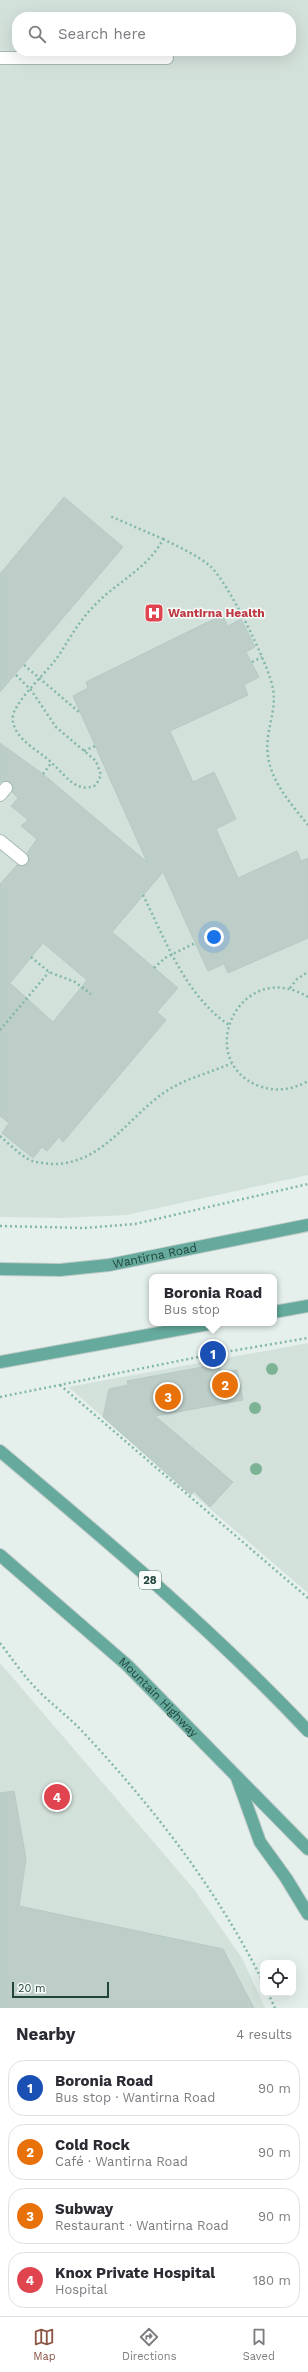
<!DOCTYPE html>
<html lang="en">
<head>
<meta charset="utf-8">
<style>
  :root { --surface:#fff; --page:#f2f2f3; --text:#2b2b33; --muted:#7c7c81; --line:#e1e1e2; --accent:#8a5442 }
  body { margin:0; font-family:"Work Sans",sans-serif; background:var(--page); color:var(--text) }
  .controls { position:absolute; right:12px; bottom:12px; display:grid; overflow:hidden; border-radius:8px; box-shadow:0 4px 16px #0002 }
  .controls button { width:36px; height:36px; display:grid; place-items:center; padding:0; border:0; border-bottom:1px solid var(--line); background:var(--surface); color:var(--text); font:20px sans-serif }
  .scale { position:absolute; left:12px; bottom:10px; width:97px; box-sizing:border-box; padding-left:4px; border:2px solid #21453d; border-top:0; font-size:11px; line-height:14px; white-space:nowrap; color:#21453d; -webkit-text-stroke:3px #f7fbf9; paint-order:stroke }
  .you { position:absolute; left:214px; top:937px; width:14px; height:14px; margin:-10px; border:3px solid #fff; border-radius:50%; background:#1a73e8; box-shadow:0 0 0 6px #1a73e833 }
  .badge { display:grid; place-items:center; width:26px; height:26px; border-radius:50%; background:var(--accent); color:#fff; font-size:13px; font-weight:700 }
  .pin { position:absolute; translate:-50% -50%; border:2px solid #fff; box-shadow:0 1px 4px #0006 }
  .popup { position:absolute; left:149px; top:1274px; width:128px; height:52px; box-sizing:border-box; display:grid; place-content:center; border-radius:8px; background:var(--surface); filter:drop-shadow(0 1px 3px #0005); font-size:13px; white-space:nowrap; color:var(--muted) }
  .popup b { font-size:15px; color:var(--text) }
  .popup::after { content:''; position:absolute; left:50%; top:100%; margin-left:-8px; border:8px solid transparent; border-top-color:var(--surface) }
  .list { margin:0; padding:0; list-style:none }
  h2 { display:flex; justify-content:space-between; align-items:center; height:52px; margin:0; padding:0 16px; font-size:17px }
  h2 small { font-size:13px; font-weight:400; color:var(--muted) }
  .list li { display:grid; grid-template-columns:26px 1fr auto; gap:12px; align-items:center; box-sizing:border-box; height:56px; margin:0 8px 8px; padding:0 8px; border:1px solid var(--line); border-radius:16px }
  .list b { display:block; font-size:15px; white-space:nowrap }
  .list p { margin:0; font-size:13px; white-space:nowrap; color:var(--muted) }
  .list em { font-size:13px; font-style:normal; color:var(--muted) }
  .icon { flex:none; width:22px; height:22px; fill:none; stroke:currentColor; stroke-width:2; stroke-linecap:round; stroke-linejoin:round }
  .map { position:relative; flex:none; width:308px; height:2008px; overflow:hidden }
  .search { position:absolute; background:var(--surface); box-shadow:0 4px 16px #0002; left:12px; right:12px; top:12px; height:44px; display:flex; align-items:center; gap:10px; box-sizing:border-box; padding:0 14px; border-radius:16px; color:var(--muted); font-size:15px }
  .sheet { height:308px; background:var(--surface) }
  nav { display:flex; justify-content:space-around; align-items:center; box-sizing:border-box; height:56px; border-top:1px solid var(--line); background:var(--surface); font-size:11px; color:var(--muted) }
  nav a { display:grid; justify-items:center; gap:2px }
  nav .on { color:var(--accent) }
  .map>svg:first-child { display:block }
</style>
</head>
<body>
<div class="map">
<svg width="308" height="2008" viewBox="0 0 308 2008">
  <rect width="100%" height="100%" fill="#e5f0ec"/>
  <path fill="#d3e1db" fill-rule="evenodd" d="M0 0H308V1175L127 1215 61 1218 0 1217ZM17 17H291V51H17Z
    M308 1343V1593L68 1387Z
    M0 1663 193 1888 242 1958 265 2008H0Z"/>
  <path fill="#bdcec8" stroke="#b6cac3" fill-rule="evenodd" d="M64 497 123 547 0 692V574Z
    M222 615 228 626 241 619 255 647 246 652 259 677 244 685 248 695 170 731 193 782 214 772 236 819 216 829 238 878 297 851 301 861 308 858V938L228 973 224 964 208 971 163 872 112 932 178 988 157 1012 166 1020 63 1142 59 1137 47 1151 42 1147 33 1158 2 1133 9 1123 0 1116V884L17 865 21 866 28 864 29 860 27 853 37 839 21 826 28 820 11 806 18 798 12 792 13 785 8 781 0 782V743L43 774 147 862 73 696 88 688 86 682ZM43 943 87 980 53 1022 10 983Z
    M219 1364 221 1372 237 1370 243 1400 155 1416 233 1482 210 1507 194 1491 191 1495 103 1417 109 1389 128 1385 127 1381Z
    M14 1791 26 1859 19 1906 223 1949 254 2008H0V1793Z"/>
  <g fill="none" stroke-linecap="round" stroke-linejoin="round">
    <g stroke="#a6b9b4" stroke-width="14">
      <path id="minor" d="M0 58H167
        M0 795 6 788
        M0 841 22 859"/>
    </g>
    <g stroke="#c1cbc9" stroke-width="14">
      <g id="major">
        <path id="s1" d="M0 1269 60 1270 109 1265 308 1225"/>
        <path d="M274 1312 308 1306"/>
        <path d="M0 1362 214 1323"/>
        <path d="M0 1451C106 1540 213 1630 308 1731"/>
        <path id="s2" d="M0 1555 127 1665 308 1849"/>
        <path d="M237 1778 260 1842 286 1878 308 1914"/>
      </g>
    </g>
    <path stroke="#82b7a9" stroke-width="2.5" stroke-dasharray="2 3" stroke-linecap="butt" d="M163 539C179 547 197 555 210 566 227 580 270 667 273 689 276 706 270 721 268 737 263 773 287 799 308 825
      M252 662 262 657
      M24 665 80 713
      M16 675 31 690 56 727 96 761 101 775 96 785C77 794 67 777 54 765 41 751 17 742 13 722 12 719 13 713 15 710 25 691 44 675 57 658 69 640 78 622 94 606 115 583 149 568 163 539L110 516
      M84 751 95 746
      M43 774 52 762
      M143 895C166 941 185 995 229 1025
      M31 957 49 972 75 982 91 994
      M154 968 165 958 195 943
      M290 988 297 979 308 972
      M308 997C240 956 192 1060 259 1086 276 1092 292 1090 308 1081
      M0 1030 49 972
      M0 1136C9 1144 18 1153 28 1159 35 1163 44 1163 52 1164 102 1165 129 1116 165 1092 186 1078 210 1073 232 1063
      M0 1226 84 1228 135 1224 308 1184
      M60 1385 308 1598
      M0 1397 213 1354 308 1338
      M0 1643C11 1657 20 1671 32 1684 47 1701 67 1715 83 1732 153 1807 217 1889 263 1982
      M268 1993 275 2008"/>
    <use href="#minor" stroke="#fff" stroke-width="12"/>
    <use href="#major" stroke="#65aa9c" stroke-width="12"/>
  </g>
  <g fill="#7cb395">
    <circle cx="272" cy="1369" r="6"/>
    <circle cx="255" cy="1408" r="6"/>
    <circle cx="256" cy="1469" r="6"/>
  </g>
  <defs>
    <g id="hospital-square" transform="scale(1)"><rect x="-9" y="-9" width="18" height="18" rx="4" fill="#e0444e" stroke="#f7fbf9"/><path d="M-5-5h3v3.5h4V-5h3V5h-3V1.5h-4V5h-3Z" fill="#fff"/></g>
  </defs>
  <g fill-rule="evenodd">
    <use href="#hospital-square" x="154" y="613"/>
  </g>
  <g text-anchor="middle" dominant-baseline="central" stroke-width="3" stroke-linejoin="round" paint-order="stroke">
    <rect fill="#f7fbf9" stroke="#617c75" stroke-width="1" x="139" y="1571" width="22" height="18" rx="3"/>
    <g font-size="11" font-weight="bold" fill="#21453d">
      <text x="150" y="1580">28</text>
    </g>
    <g font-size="12" font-weight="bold" fill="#be3a42" stroke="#f7fbf9" text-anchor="start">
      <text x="168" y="613">Wantirna Health</text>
    </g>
    <g font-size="12" fill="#21453d" stroke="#f7fbf9">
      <text stroke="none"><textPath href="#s1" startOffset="156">Wantirna Road</textPath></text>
      <text stroke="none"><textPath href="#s2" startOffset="213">Mountain Highway</textPath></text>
    </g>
  </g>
</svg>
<div class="controls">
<button><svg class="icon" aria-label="locate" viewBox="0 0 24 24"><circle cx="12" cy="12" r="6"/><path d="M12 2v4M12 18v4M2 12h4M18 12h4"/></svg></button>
</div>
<div class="scale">20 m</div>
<div class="you"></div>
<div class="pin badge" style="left:213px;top:1354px;background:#1a4fb4">1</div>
<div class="popup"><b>Boronia Road</b>Bus stop</div>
<div class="pin badge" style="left:225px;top:1385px;background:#e8710a">2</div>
<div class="pin badge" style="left:168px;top:1397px;background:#e8710a">3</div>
<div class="pin badge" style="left:57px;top:1797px;background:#e0444e">4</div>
<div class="search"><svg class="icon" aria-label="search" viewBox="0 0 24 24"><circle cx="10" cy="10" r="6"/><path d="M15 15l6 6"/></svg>Search here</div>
</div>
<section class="sheet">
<h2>Nearby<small>4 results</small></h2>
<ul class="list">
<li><span class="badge" style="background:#1a4fb4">1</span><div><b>Boronia Road</b><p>Bus stop · Wantirna Road</p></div><em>90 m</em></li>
<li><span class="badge" style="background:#e8710a">2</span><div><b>Cold Rock</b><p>Café · Wantirna Road</p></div><em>90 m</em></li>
<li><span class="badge" style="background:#e8710a">3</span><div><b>Subway</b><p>Restaurant · Wantirna Road</p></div><em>90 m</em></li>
<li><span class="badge" style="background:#e0444e">4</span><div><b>Knox Private Hospital</b><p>Hospital</p></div><em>180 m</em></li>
</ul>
</section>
<nav>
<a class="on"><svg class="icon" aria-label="map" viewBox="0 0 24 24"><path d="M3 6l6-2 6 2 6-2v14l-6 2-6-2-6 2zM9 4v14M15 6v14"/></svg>Map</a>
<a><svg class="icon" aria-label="directions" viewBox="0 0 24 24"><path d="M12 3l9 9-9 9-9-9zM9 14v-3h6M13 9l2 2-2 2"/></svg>Directions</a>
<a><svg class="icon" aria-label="saved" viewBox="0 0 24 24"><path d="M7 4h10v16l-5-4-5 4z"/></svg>Saved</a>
</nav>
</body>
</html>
